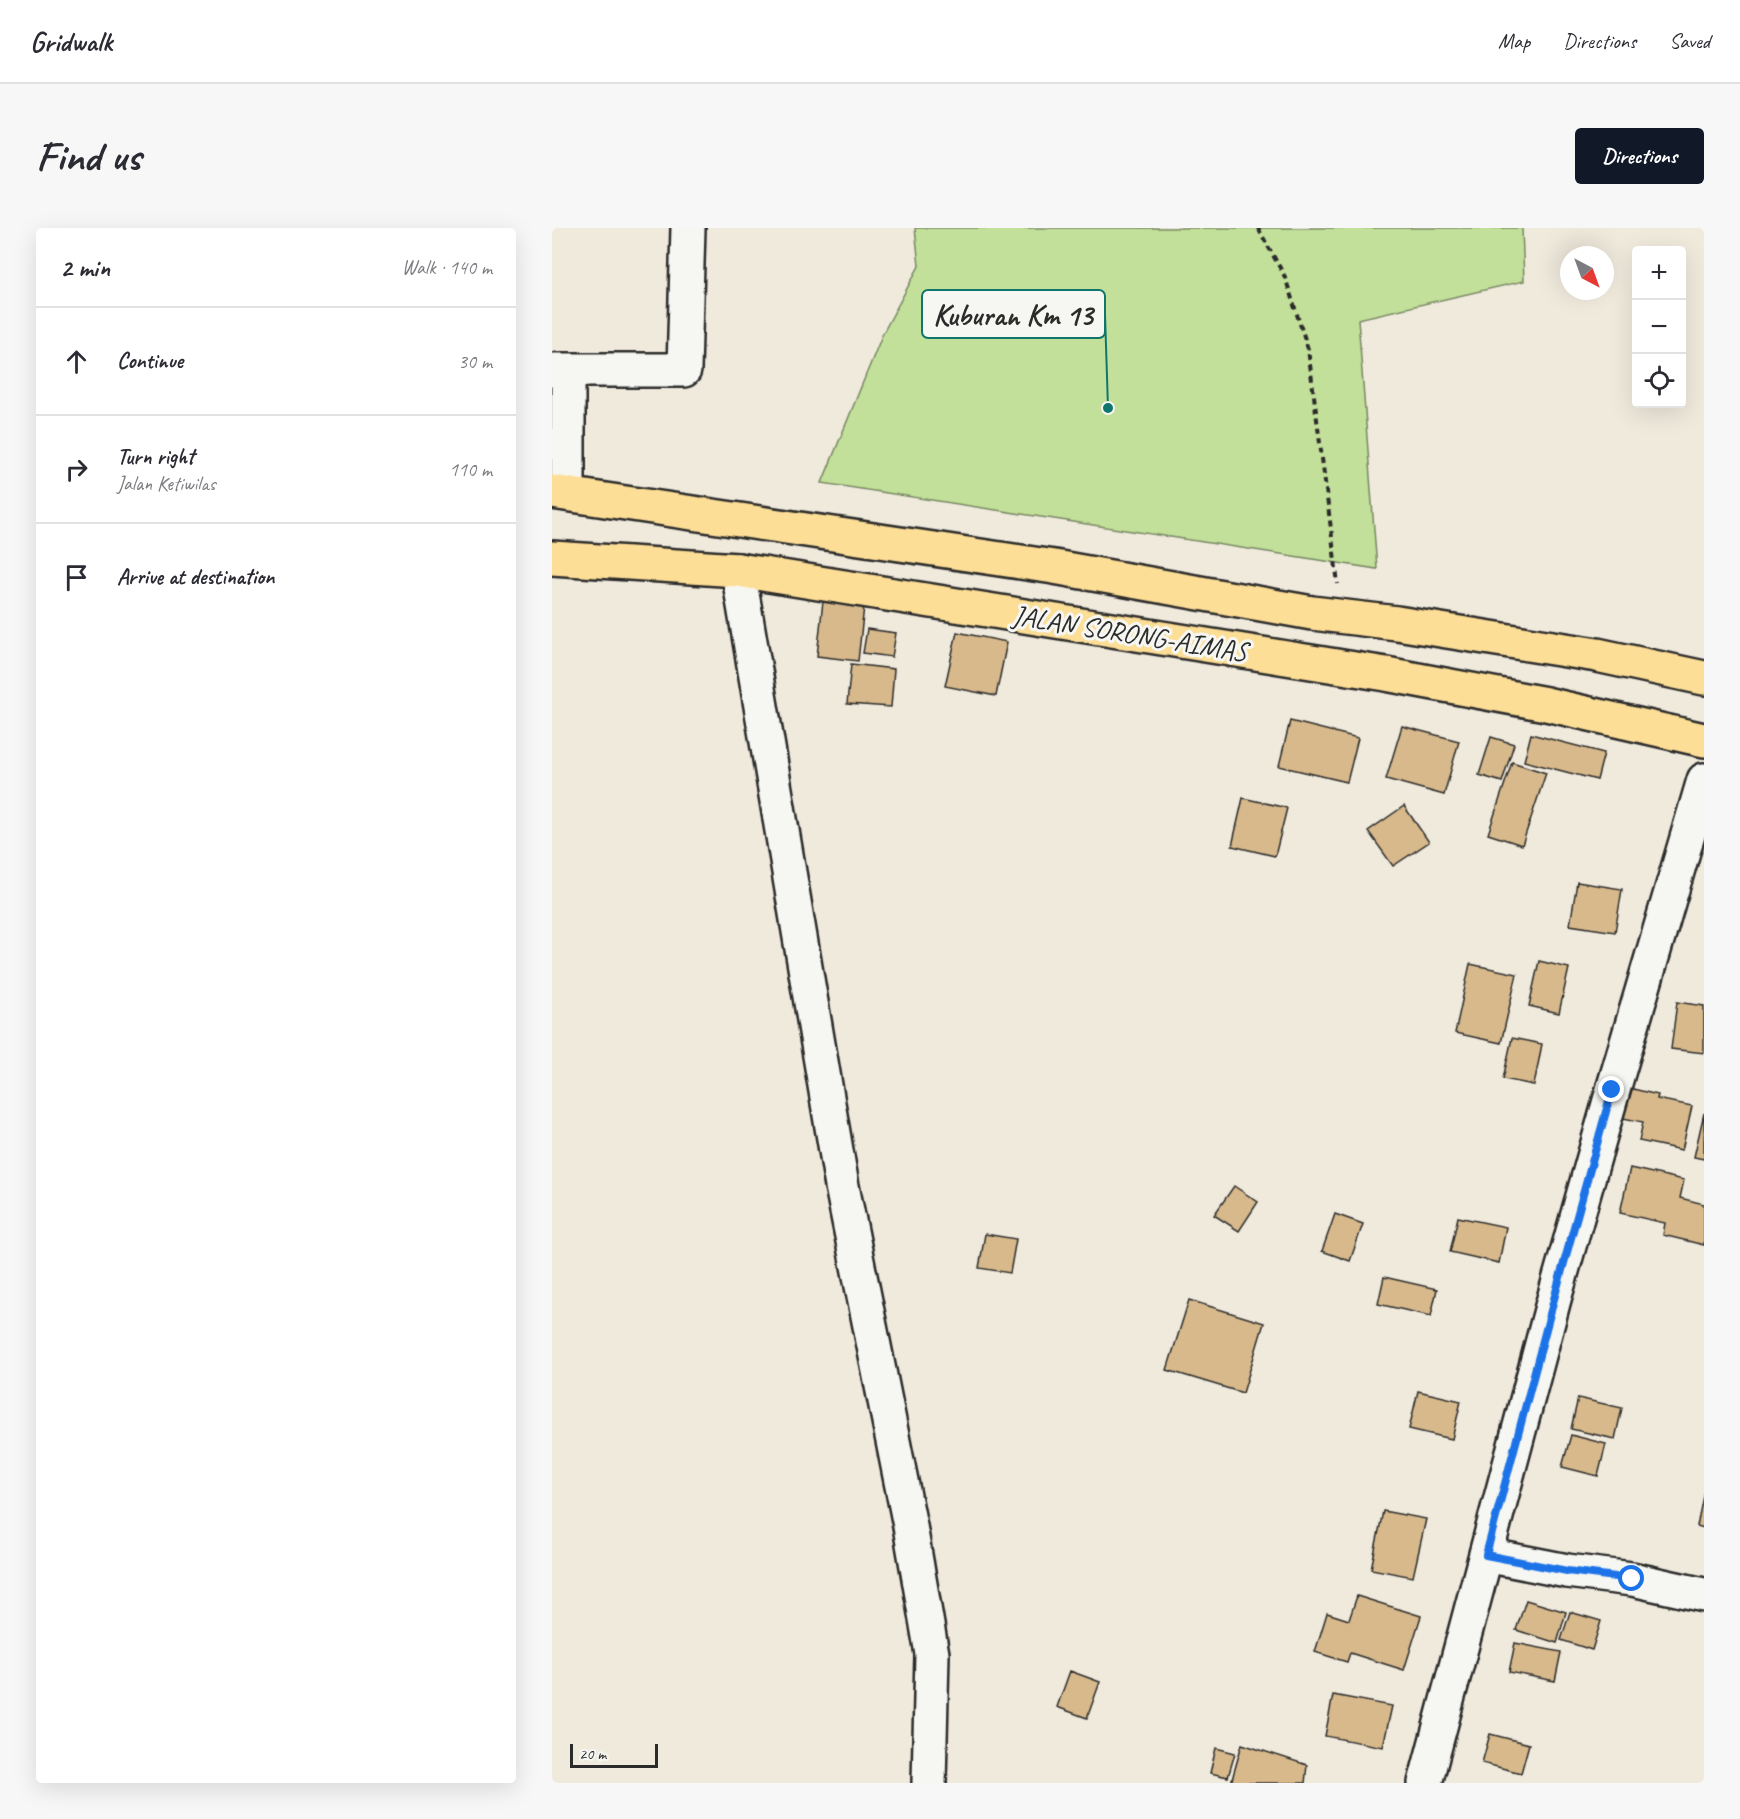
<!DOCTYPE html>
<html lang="en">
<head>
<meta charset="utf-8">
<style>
  :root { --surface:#fff; --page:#f7f7f7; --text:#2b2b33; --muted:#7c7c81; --line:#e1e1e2; --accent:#111827 }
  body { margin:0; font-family:Caveat,sans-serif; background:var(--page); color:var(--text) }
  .controls { position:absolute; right:18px; top:18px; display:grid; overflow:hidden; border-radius:6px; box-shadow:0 6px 24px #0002 }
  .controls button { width:54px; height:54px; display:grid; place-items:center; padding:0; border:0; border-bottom:2px solid var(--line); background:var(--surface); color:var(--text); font:30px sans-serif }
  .compass { position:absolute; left:1008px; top:18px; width:54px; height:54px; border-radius:50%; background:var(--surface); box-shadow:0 6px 24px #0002; rotate:139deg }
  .scale { position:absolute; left:18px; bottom:15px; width:88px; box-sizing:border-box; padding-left:6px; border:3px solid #2b2b2b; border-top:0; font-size:16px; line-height:21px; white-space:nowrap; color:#2b2b2b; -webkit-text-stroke:4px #f6f6f2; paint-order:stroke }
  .stop { position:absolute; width:18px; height:18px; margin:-14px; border:4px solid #1a73e8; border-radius:50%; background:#fff }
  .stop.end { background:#1a73e8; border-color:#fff; box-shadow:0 2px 6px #0008 }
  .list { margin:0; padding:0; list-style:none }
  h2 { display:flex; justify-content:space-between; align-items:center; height:78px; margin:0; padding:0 24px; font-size:26px }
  h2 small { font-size:20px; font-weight:400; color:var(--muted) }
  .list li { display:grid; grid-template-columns:39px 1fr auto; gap:18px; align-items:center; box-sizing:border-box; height:108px; padding:0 24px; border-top:2px solid var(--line) }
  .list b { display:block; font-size:22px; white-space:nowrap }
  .list p { margin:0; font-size:20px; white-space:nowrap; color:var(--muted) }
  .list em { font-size:20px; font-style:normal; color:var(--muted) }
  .icon { flex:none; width:33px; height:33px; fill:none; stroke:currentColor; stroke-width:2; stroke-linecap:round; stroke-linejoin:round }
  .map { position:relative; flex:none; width:1152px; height:1555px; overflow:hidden; border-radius:6px }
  header { display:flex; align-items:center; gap:36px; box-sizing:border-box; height:84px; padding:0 30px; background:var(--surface); border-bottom:2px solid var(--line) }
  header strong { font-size:28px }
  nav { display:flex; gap:33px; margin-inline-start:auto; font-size:21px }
  .intro { display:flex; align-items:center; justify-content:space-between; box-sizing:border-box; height:144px; padding:0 36px }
  h1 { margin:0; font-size:42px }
  .button { padding:15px 27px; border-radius:6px; background:var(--accent); color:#fff; font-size:21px; font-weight:700 }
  main { display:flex; gap:36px; padding:0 36px }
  aside { flex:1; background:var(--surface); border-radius:6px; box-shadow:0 6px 24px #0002 }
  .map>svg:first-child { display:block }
</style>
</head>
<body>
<header>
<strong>Gridwalk</strong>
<nav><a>Map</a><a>Directions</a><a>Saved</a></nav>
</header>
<div class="intro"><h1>Find us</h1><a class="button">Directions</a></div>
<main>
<aside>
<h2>2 min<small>Walk · 140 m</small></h2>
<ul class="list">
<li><svg class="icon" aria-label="ahead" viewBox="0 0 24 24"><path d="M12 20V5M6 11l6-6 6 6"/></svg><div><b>Continue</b></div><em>30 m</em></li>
<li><svg class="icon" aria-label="right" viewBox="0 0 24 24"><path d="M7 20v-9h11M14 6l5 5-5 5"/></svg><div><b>Turn right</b><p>Jalan Ketiwilas</p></div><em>110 m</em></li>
<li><svg class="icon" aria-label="arrive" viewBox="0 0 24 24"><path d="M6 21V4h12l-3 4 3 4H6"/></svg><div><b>Arrive at destination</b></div></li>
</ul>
</aside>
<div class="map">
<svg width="1152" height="1555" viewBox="0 0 1152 1555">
  <rect width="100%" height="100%" fill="#f0eadd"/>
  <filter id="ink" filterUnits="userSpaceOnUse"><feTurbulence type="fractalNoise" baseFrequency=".0167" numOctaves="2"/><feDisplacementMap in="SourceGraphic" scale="12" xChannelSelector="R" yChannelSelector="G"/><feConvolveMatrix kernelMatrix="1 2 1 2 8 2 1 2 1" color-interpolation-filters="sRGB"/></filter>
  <g filter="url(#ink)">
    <path fill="#c2e099" stroke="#768662" stroke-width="1.5" d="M363 0H970L972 53 806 91 825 341 270 255 331 105 367 38Z"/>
    <path fill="#d7b98b" stroke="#2b2b2b" stroke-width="1.5" d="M272 364 313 369 306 433 265 428Z
      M315 401 344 405 340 429 311 425Z
      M405 404 455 414 444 468 393 458Z
      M299 436 342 441 339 479 295 476Z
      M738 493 806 510 795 554 727 538Z
      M850 498 907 513 892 567 834 551Z
      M979 506 1052 525 1045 552 972 533Z
      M939 509 962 516 950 554 927 547Z
      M960 534 994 545 970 617 936 606Z
      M691 570 735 580 723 628 680 618Z
      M852 578 877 614 841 638 816 603Z
      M1025 654 1070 661 1063 704 1018 697Z
      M987 733 1017 740 1007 785 977 778Z
      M918 736 965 746 949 815 903 805Z
      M1125 774 1152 778V825L1119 821Z
      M960 810 990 816 982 857 951 851Z
      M1077 860 1106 867 1105 871 1140 878 1130 922 1087 913 1091 894 1071 890Z
      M1152 885V931L1142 929Z
      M1078 940 1132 952 1128 970 1152 976V1017L1111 1007 1113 995 1068 985Z
      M682 958 706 974 687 1003 662 987Z
      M783 986 811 996 798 1033 770 1023Z
      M906 989 954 999 947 1035 898 1024Z
      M433 1006 464 1011 458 1045 427 1040Z
      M832 1049 885 1061 879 1088 826 1076Z
      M637 1072 712 1095 691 1165 615 1142Z
      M866 1163 909 1173 900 1211 857 1201Z
      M1026 1170 1070 1180 1063 1211 1019 1201Z
      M1019 1207 1054 1216 1046 1248 1010 1239Z
      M1152 1263V1300L1145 1298Z
      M831 1283 874 1291 861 1349 819 1341Z
      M805 1368 869 1388 852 1442 798 1425 795 1434 763 1424 775 1385 797 1392Z
      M974 1372 1014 1384 1005 1415 964 1402Z
      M1018 1384 1049 1393 1040 1422 1009 1412Z
      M963 1415 1009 1424 1003 1453 957 1444Z
      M518 1443 548 1454 535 1490 505 1479Z
      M781 1467 840 1478 831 1519 773 1508Z
      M938 1506 977 1516 969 1545 930 1535Z
      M690 1516 755 1537 753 1555H679Z
      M664 1520 683 1525 676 1549 658 1545Z"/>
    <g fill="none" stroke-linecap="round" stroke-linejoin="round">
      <g stroke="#2b2b2b" stroke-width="38">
        <path id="minor" d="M0 142H132L136 0
          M16 142V266
          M186 342 290 958 358 1298 380 1426 377 1555
          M934 1327 1015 1343 1080 1351 1152 1367
          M873 1555 1002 1071 1061 862 1152 552"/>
      </g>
      <g stroke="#2b2b2b" stroke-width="38">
        <path id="highway" d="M0 264 502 339 760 385 845 395 1045 427 1152 450
          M0 330 186 342 834 446 994 476 1152 512"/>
      </g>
      <path stroke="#2b2b2b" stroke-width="4" stroke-dasharray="6 4.5" stroke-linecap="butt" d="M706 0 733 49 756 121 786 356"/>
      <use href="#minor" stroke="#f6f6f2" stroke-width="33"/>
      <use href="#highway" stroke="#fdde96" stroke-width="33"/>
    </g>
  </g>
  <g fill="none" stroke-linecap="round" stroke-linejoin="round" filter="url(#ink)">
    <path stroke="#1a73e8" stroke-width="8" d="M1060 862 1002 1071 934 1327 1015 1343 1080 1351"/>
  </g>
  <g text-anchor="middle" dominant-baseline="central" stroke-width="6" stroke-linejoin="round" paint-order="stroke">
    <g font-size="28" fill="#2b2b2b" stroke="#f6f6f2">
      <text transform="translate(578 405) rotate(9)">JALAN SORONG-AIMAS</text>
    </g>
  </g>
  <path fill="none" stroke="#0f766e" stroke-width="2" d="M556 180L553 86"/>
  <circle fill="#0f766e" stroke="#f6f6f2" stroke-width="2" cx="556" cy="180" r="6"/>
  <rect fill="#f6f6f2" stroke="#0f766e" stroke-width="2" x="370" y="62" width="183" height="48" rx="6"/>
  <g font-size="30" text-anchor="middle" font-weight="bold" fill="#2b2b2b">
    <text x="461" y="97">Kuburan Km 13</text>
  </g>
</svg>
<div class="controls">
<button>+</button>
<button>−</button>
<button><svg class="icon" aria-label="locate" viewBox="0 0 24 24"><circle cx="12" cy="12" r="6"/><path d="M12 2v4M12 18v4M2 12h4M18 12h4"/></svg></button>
</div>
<svg class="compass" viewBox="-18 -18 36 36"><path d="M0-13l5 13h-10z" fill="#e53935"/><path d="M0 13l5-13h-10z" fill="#7c7c81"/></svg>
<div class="scale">20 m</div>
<div class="stop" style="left:1080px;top:1351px"></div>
<div class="stop end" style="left:1060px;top:862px"></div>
</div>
</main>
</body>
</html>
